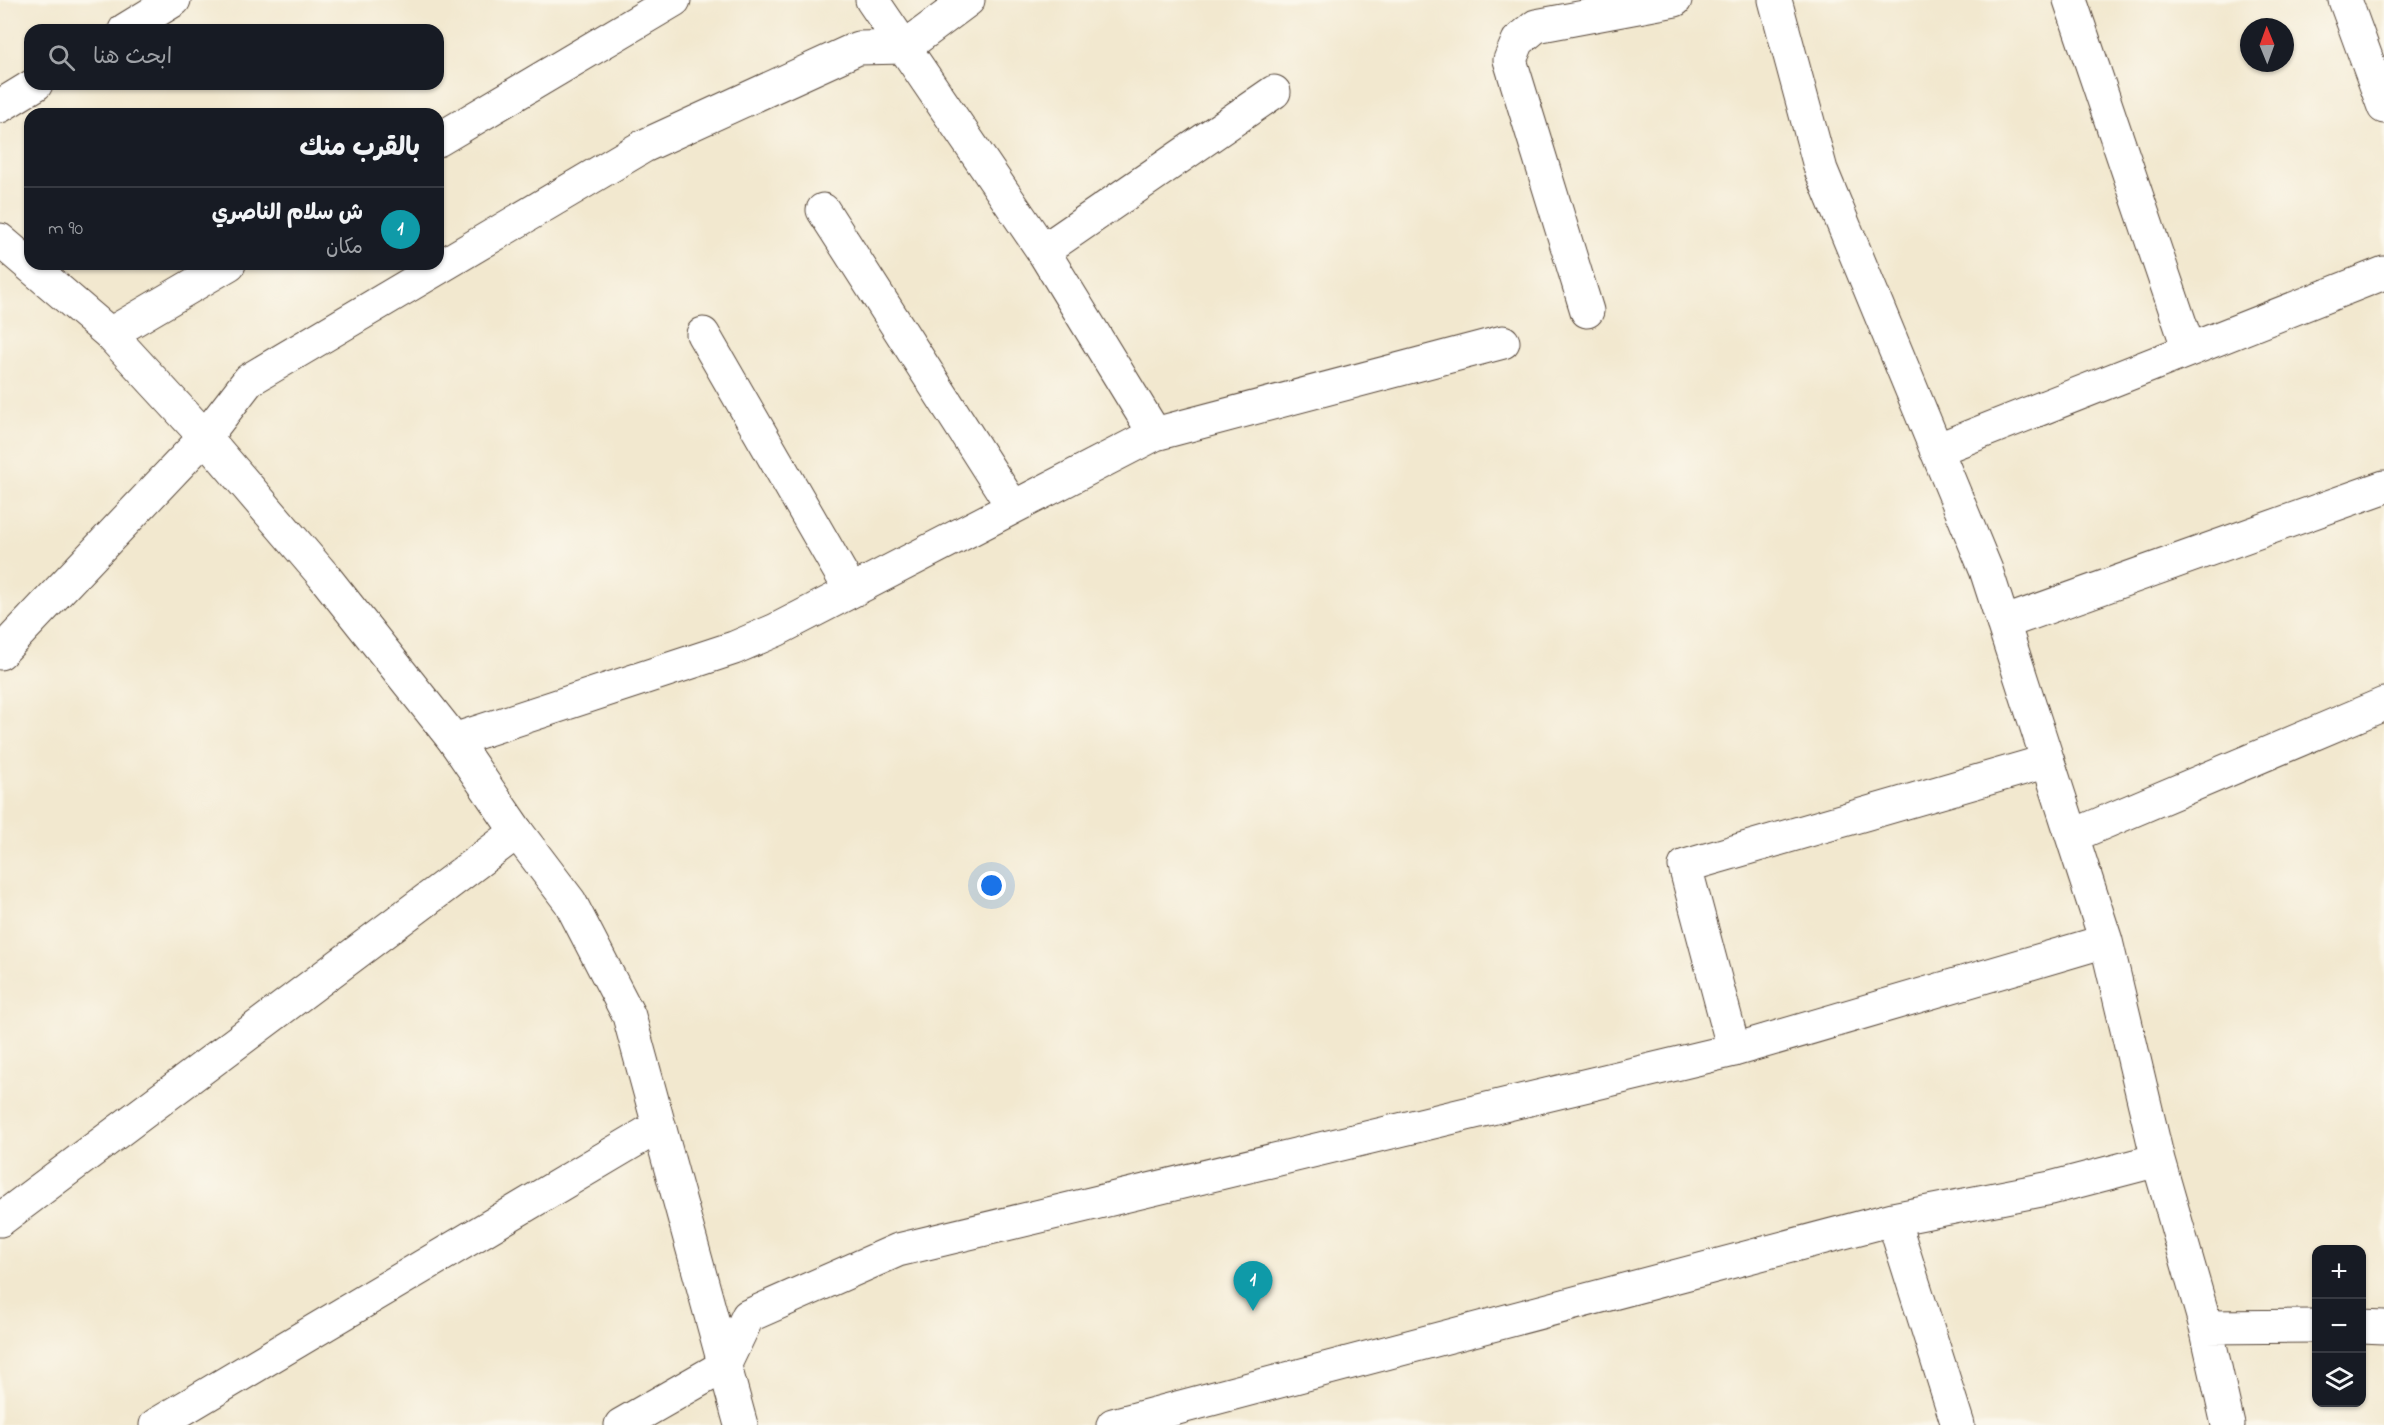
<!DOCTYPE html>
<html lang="ar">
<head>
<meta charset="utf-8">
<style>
  :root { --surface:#171b24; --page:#242831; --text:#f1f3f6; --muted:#9ea1a6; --line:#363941; --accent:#db2777 }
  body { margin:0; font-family:"Indie Flower","Playpen Sans Arabic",sans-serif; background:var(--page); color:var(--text); direction:rtl }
  .controls { position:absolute; right:18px; bottom:18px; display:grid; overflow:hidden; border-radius:12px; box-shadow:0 2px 4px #0004 }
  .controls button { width:54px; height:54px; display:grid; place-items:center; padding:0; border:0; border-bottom:2px solid var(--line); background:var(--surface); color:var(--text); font:30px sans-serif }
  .compass { position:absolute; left:2240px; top:18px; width:54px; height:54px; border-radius:50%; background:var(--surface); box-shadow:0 2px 4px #0004; rotate:359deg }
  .you { position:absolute; left:992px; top:886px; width:21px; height:21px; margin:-15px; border:4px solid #fff; border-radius:50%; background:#1a73e8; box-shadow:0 0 0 9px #1a73e833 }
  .badge { display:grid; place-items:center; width:39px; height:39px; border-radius:50%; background:var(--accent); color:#fff; font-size:20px; font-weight:700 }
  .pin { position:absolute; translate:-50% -50px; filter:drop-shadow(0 2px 3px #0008) }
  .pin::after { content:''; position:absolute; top:32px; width:21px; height:18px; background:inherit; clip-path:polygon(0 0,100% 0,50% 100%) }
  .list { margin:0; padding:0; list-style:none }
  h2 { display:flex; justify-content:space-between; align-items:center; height:78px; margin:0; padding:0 24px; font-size:26px }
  h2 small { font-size:20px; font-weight:400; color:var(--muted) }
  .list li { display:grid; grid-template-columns:39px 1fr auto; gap:18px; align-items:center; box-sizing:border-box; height:84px; padding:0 24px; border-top:2px solid var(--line) }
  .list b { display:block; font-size:22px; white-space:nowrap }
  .list p { margin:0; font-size:20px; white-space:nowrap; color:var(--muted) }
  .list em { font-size:20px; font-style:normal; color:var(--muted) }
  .icon { flex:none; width:33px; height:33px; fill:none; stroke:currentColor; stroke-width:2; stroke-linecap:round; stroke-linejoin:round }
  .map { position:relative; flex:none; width:2384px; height:1425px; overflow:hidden; direction:ltr }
  .search { position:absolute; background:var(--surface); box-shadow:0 2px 4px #0004; left:24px; top:24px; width:420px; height:66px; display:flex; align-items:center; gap:15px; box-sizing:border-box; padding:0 21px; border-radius:18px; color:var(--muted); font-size:22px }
  .panel { position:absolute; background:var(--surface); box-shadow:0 2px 4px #0004; left:24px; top:108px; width:420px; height:162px; border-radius:18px; direction:rtl }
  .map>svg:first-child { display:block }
</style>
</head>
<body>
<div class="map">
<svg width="2384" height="1425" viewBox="0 0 2384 1425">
  <rect width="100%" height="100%" fill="#fbf7ec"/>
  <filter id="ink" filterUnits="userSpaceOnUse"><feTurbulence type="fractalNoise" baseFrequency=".0167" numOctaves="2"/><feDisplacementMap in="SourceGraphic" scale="12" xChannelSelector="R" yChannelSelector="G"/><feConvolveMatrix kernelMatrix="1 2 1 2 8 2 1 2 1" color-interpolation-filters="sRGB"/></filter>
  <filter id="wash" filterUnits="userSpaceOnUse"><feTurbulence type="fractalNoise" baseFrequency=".008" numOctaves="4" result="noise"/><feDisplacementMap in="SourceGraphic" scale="24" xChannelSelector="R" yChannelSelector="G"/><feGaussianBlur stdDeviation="1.35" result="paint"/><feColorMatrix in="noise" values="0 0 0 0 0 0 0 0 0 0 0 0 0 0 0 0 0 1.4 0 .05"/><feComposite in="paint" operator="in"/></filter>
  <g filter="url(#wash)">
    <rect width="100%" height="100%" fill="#f2e8cf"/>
  </g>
  <g filter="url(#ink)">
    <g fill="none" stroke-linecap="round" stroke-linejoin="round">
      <g stroke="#564639" stroke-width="35">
        <path id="minor" d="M872 0 1043 251 1155 434
          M1775 0 1821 170 1986 570 2106 941 2158 1160 2206 1327 2228 1425
          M2070 0 2189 350
          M2345 0 2384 107
          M125 30 174 0
          M0 106 36 84
          M438 140 674 0
          M823 210 1013 507
          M1043 251 1274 92
          M1587 311 1510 60 1518 41 1536 26 1675 0
          M110 334 229 264
          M703 334 850 589
          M1936 450 2384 273
          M2003 623 2384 487
          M0 653 205 437 249 380 644 146 858 48 905 47 968 0
          M454 740 734 648 776 630 1155 434 1503 342
          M2072 836 2384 704
          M1734 1050 1685 866 2048 761
          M1893 1219 1958 1425
          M0 1220 517 832
          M2362 1326 2384 1327
          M2206 1327 2316 1326
          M156 1425 659 1126
          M621 1425 724 1366 748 1316 898 1250 1734 1050 2106 941
          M1113 1425 1893 1219 2051 1188 2158 1160"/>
      </g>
      <g stroke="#564639" stroke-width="35">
        <path id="tertiary" d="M0 240 110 334 205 437 323 575 454 740 517 832 570 902 629 1016 741 1425"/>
      </g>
      <use href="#minor" stroke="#fff" stroke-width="33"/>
      <use href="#tertiary" stroke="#fff" stroke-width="33"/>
    </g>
  </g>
</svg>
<div class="controls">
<button>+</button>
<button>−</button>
<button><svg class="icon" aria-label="layers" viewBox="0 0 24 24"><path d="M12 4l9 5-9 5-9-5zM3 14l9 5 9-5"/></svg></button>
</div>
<svg class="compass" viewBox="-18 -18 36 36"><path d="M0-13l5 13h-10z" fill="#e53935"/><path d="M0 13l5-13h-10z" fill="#9ea1a6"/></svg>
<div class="you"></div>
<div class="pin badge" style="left:1253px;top:1311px;background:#0f9aa8">1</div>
<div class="search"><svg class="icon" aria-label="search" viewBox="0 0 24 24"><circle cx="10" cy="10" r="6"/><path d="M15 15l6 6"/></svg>ابحث هنا</div>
<section class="panel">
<h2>بالقرب منك<small></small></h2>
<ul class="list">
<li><span class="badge" style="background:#0f9aa8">1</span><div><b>ش سلام الناصري</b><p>مكان</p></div><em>90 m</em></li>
</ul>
</section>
</div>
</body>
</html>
